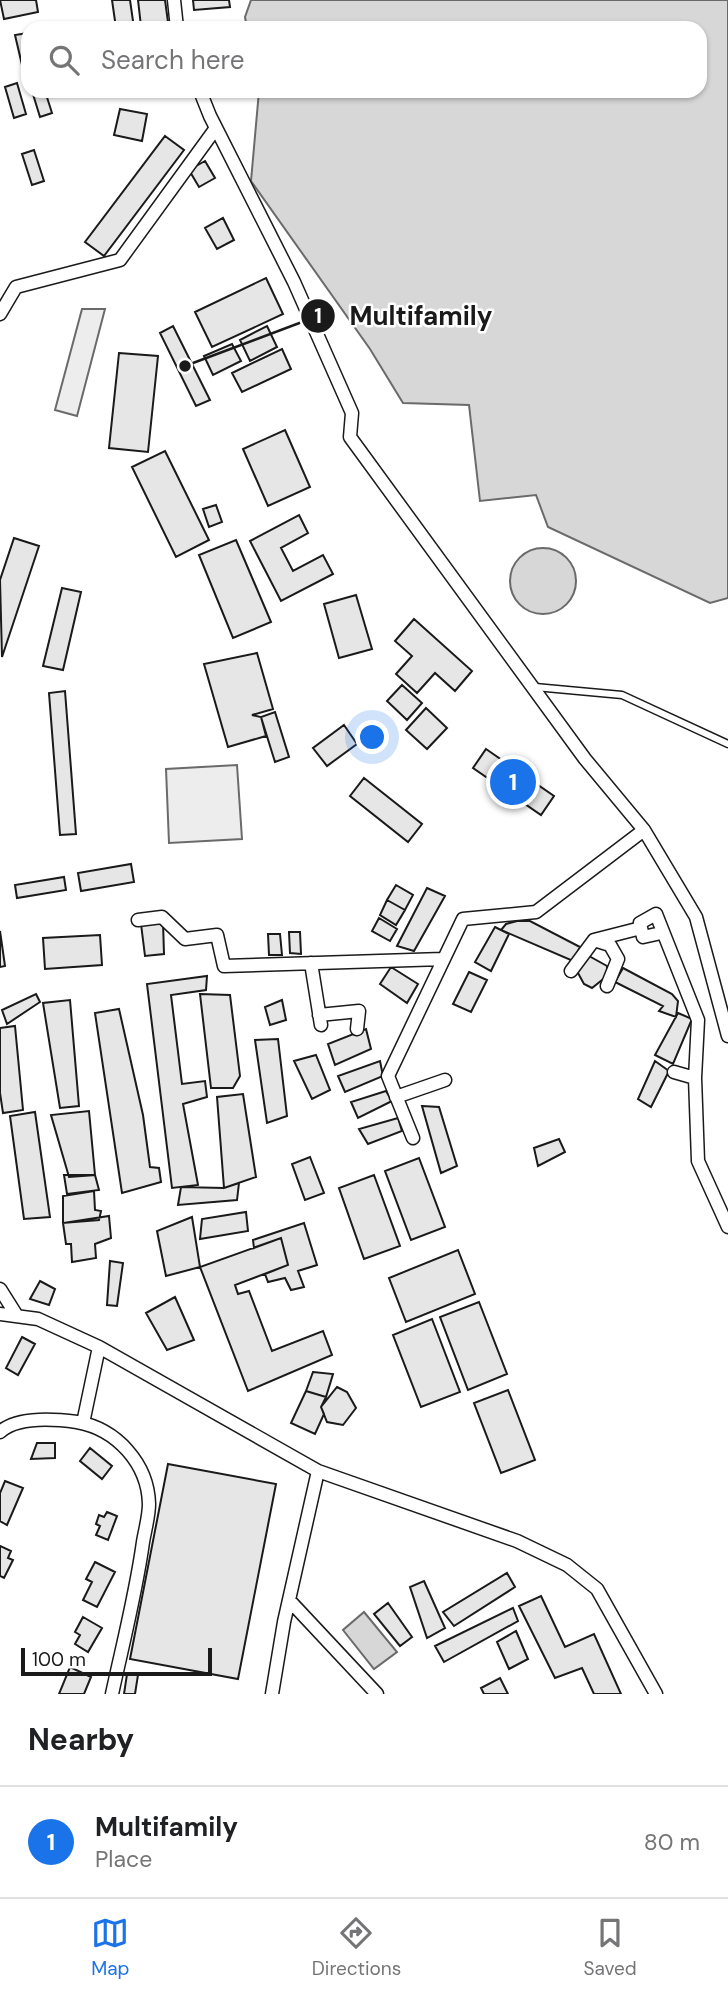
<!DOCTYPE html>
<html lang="en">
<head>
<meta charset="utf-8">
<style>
  :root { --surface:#fff; --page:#f2f2f2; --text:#202124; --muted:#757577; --line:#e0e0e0; --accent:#1a73e8 }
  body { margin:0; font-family:"DM Sans",sans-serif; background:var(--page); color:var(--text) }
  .scale { position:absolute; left:21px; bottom:18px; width:191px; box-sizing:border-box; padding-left:7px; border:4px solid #1a1a1a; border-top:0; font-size:19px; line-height:24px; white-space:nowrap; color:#1a1a1a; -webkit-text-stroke:5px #fff; paint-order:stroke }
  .you { position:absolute; left:373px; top:738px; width:24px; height:24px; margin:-18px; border:5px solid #fff; border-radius:50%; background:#1a73e8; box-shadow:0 0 0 10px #1a73e833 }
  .badge { display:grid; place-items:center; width:46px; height:46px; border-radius:50%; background:var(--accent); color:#fff; font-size:23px; font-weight:700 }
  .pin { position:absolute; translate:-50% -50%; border:4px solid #fff; box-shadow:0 2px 7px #0006 }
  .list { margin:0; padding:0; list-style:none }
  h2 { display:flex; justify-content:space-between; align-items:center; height:91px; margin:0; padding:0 28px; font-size:30px }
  h2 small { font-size:23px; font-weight:400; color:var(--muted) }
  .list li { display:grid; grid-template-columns:46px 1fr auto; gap:21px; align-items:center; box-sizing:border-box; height:112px; padding:0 28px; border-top:2px solid var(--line) }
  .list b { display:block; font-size:26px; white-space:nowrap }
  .list p { margin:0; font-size:23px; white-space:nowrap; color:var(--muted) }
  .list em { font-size:23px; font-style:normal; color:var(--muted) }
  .icon { flex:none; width:38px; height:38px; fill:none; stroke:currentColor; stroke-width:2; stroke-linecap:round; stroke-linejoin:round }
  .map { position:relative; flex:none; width:728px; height:1694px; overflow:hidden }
  .search { position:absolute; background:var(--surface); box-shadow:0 2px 5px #0004; left:21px; right:21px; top:21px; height:77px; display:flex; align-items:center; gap:18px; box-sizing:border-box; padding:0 24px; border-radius:21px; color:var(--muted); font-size:26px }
  .sheet { height:203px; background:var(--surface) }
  nav { display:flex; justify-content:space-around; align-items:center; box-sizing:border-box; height:98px; border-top:2px solid var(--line); background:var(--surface); font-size:19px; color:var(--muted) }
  nav a { display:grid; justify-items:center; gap:4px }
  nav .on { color:var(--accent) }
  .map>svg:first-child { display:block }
</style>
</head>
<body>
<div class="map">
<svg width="728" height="1694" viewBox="0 0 728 1694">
  <rect width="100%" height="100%" fill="#fff"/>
  <path fill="#ededed" stroke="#6a6a6a" stroke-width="2" d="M82 309H105L77 416 55 410Z
    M237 765 242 839 169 843 166 769Z"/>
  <path fill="#d7d7d7" stroke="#6a6a6a" stroke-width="2" d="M251 0H728V598L710 603 548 527 536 495 480 501 469 405 403 403 370 349 251 181 259 91H700V28H247L245 17Z
    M510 581a33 33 0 1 1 66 0a33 33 0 1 1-66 0Z
    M364 1612 397 1652 374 1669 343 1630Z"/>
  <path fill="#e6e6e6" stroke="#1a1a1a" stroke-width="2" d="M0 0H36L38 12 4 19Z
    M112 0H130L134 28H116Z
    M138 0H165L168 22 141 26Z
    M193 0H229L230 7 194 10Z
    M28 33V81L26 82 15 35Z
    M17 83 26 114 14 118 5 87Z
    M32 91H45L52 113 40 117Z
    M120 109 147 114 142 141 114 135Z
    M165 136 184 150 104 256 85 242Z
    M34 150 44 181 32 185 22 154Z
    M205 161 215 178 199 187 189 170Z
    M223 218 234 240 217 249 205 228Z
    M266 278 283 314 212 347 195 312Z
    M173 326 210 400 196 406 160 333Z
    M267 326 277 347 250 361 240 340Z
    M232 344 241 361 213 375 204 356Z
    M282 349 291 369 242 392 232 373Z
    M119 353 158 356 148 452 109 448Z
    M285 430 310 487 268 506 243 449Z
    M165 451 209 540 176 557 132 467Z
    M216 505 222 522 209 527 203 509Z
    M299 515 308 533 281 548 293 571 323 555 333 574 281 601 250 541Z
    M14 538 39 546 2 657 0 580Z
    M236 540 271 622 233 638 199 555Z
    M62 588 81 592 63 670 43 666Z
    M356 595 372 649 339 658 324 604Z
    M414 619 472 671 455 691 435 673 417 693 396 674 412 656 395 641Z
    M257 653 273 709 252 715 261 717 266 736 228 747 204 664Z
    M402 685 422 703 407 720 387 701Z
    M65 691 76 834 60 835 49 693Z
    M426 708 447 728 427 749 406 730Z
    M275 712 289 757 275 762 261 717Z
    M344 725 357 744 327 766 313 748Z
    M486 749 554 796 541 815 473 768Z
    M364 778 422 824 408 842 350 796Z
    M131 864 134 882 81 891 78 873Z
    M64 877 66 890 17 898 15 885Z
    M396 885 413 895 405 910 387 900Z
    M427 888 445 896 414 951 397 946Z
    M387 900 405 910 396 925 380 915Z
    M379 918 397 929 390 941 372 931Z
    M517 921H530L580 947 573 961 501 930 506 924Z
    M163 922 164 954 145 956 141 924Z
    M495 927 509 934 491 971 475 962Z
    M0 931 5 966 0 967Z
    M289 932H300L301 954 290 953Z
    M268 934H280L282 955H269Z
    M100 935 102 965 45 969 43 938Z
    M589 956 607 966V976L592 988 584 984 578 973V961Z
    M391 967 418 984 407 1003 380 984Z
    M623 968 672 994 678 1001 676 1017 659 1011 663 1006 615 982Z
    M469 972 487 980 471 1012 453 1004Z
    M207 976 206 990 171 995 182 1084 205 1081 207 1097 183 1104 198 1185 172 1188 147 984Z
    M36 994 40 1002 7 1024 2 1010Z
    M200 994 230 995 240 1076 233 1088H211Z
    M70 1000 79 1106 60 1108 43 1003Z
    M282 1000 286 1020 270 1025 265 1007Z
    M119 1009 143 1115 150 1167 159 1168 161 1182 122 1193 95 1013Z
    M678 1013 692 1019 673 1064 655 1055Z
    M15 1026 23 1110 3 1113 0 1093V1028Z
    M366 1029 371 1049 335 1065 328 1044Z
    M278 1039 287 1116 267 1123 255 1040Z
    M316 1055 330 1090 312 1099 294 1061Z
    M380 1061 383 1076 345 1092 338 1076Z
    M655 1061 669 1071 651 1107 638 1099Z
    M386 1091 392 1101 358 1118 351 1102Z
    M243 1094 256 1177 224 1188 217 1097Z
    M422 1106 439 1107 457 1166 441 1173Z
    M89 1111 95 1175 69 1177 51 1115Z
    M35 1112 50 1217 24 1219 10 1116Z
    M398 1118 402 1131 368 1144 359 1129Z
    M559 1139 565 1152 538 1166 534 1148Z
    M310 1157 324 1193 305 1200 292 1164Z
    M419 1158 445 1227 411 1240 385 1171Z
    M64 1175H95L99 1190 67 1194Z
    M374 1175 400 1246 364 1259 339 1188Z
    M239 1183 237 1200 178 1205 181 1187 224 1188Z
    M94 1191 95 1210 101 1211 99 1220 63 1223V1196Z
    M246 1212 248 1231 200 1239 202 1219Z
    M109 1216 111 1238 95 1244 96 1258 72 1262 71 1244H66L63 1223Z
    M192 1217 200 1267 166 1276 157 1231Z
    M304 1223 317 1265 298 1271 304 1287 291 1290 285 1278 268 1282 265 1274 288 1265 281 1238 254 1248 253 1240Z
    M281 1238 288 1265 235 1285 238 1294 249 1291 272 1351 323 1331 332 1355 248 1391 200 1267Z
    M458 1250 475 1294 406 1322 389 1278Z
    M110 1261 123 1263 117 1306 107 1305Z
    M40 1281 55 1289 49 1305 30 1299Z
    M175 1297 194 1340 167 1350 146 1313Z
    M479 1302 507 1374 468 1390 440 1317Z
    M432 1319 460 1392 421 1407 393 1335Z
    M22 1337 35 1344 18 1375 6 1368Z
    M313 1372 333 1374 326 1397 306 1391Z
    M337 1387 347 1392 356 1408 343 1425 327 1422 321 1407Z
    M508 1390 535 1460 501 1473 474 1403Z
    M306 1391 326 1397 321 1407 324 1414 315 1434 291 1423Z
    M37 1443H55V1458L31 1459Z
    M90 1448 112 1466 102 1479 80 1461Z
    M168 1464 276 1484 238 1679 130 1659Z
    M5 1481 23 1488 7 1525 0 1521V1493Z
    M107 1512 117 1516 108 1540 96 1535 100 1526 96 1524 99 1515 104 1517Z
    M0 1546 11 1551 8 1558 13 1560 4 1578 0 1576Z
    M95 1562 115 1572 97 1607 83 1600 92 1582 86 1579Z
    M507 1573 515 1587 454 1626 443 1612Z
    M424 1581 445 1628 427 1638 410 1587Z
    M541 1596 565 1647 594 1634 621 1694H594L582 1668 555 1678 519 1606Z
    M388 1603 412 1637 400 1646 374 1614Z
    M513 1608 518 1621 444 1662 435 1646Z
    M83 1617 102 1628 88 1652 75 1644 80 1635 75 1632Z
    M516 1631 528 1659 509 1669 497 1642Z
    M70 1667 91 1677 84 1694H59Z
    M127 1674 138 1675 135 1694H124Z
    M500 1678 508 1694H484L481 1688Z"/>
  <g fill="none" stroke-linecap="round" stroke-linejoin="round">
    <g stroke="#1a1a1a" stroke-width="9">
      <path id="lane" d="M535 687 622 695 728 744"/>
    </g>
    <g stroke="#1a1a1a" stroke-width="15">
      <path id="street" d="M174 0 177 28
        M200 91 210 116 294 282 352 413 350 437 585 759 644 830 696 917 728 1036
        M0 314 16 287 120 260 216 128
        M138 920 162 917 185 939 217 935 224 966 443 959
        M661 933 643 937 640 923 656 914 698 1020 695 1078
        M594 940 610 945 618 959 607 986
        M311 963 321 1025
        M571 971 594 940 641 928
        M319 1015 359 1011 357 1029
        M674 1072 695 1078 698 1161 728 1227
        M396 1097 445 1080
        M413 1138 388 1076 463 919 536 912 644 830
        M0 1289 17 1316
        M0 1314 38 1319 99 1347 318 1471 284 1622 272 1694
        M83 1423 99 1347
        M0 1432C18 1416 55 1419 77 1422 117 1429 148 1464 149 1504 149 1516 145 1530 143 1542 136 1593 123 1643 112 1694
        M318 1471 517 1541 567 1565 597 1589 656 1694
        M289 1600 377 1694"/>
    </g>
    <use href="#lane" stroke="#fff" stroke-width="6"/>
    <use href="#street" stroke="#fff" stroke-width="12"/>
  </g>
  <path fill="none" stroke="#1a1a1a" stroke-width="2.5" d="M185 366L318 316"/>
  <g fill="#1a1a1a" stroke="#fff" stroke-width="2.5">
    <circle cx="185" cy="366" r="7"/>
    <circle cx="318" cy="316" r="18"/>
  </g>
  <g font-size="21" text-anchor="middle" font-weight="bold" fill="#fff">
    <text x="318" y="323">1</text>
  </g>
  <g font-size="26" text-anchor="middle" font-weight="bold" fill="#1a1a1a" stroke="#fff" stroke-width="5" stroke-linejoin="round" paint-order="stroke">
    <text x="421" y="325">Multifamily</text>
  </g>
</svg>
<div class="scale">100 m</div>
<div class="you"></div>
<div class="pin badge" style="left:513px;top:782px">1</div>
<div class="search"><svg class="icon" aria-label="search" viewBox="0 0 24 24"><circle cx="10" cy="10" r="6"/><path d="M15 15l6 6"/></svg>Search here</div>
</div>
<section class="sheet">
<h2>Nearby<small></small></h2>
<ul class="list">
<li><span class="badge">1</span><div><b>Multifamily</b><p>Place</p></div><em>80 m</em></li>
</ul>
</section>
<nav>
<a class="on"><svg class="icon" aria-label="map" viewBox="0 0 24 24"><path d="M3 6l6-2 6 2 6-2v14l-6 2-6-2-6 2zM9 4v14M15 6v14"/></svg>Map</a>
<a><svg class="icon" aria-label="directions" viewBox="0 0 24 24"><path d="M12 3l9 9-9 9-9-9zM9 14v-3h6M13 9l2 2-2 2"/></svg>Directions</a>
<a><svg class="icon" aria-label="saved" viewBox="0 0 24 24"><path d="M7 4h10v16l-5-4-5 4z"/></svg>Saved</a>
</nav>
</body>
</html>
